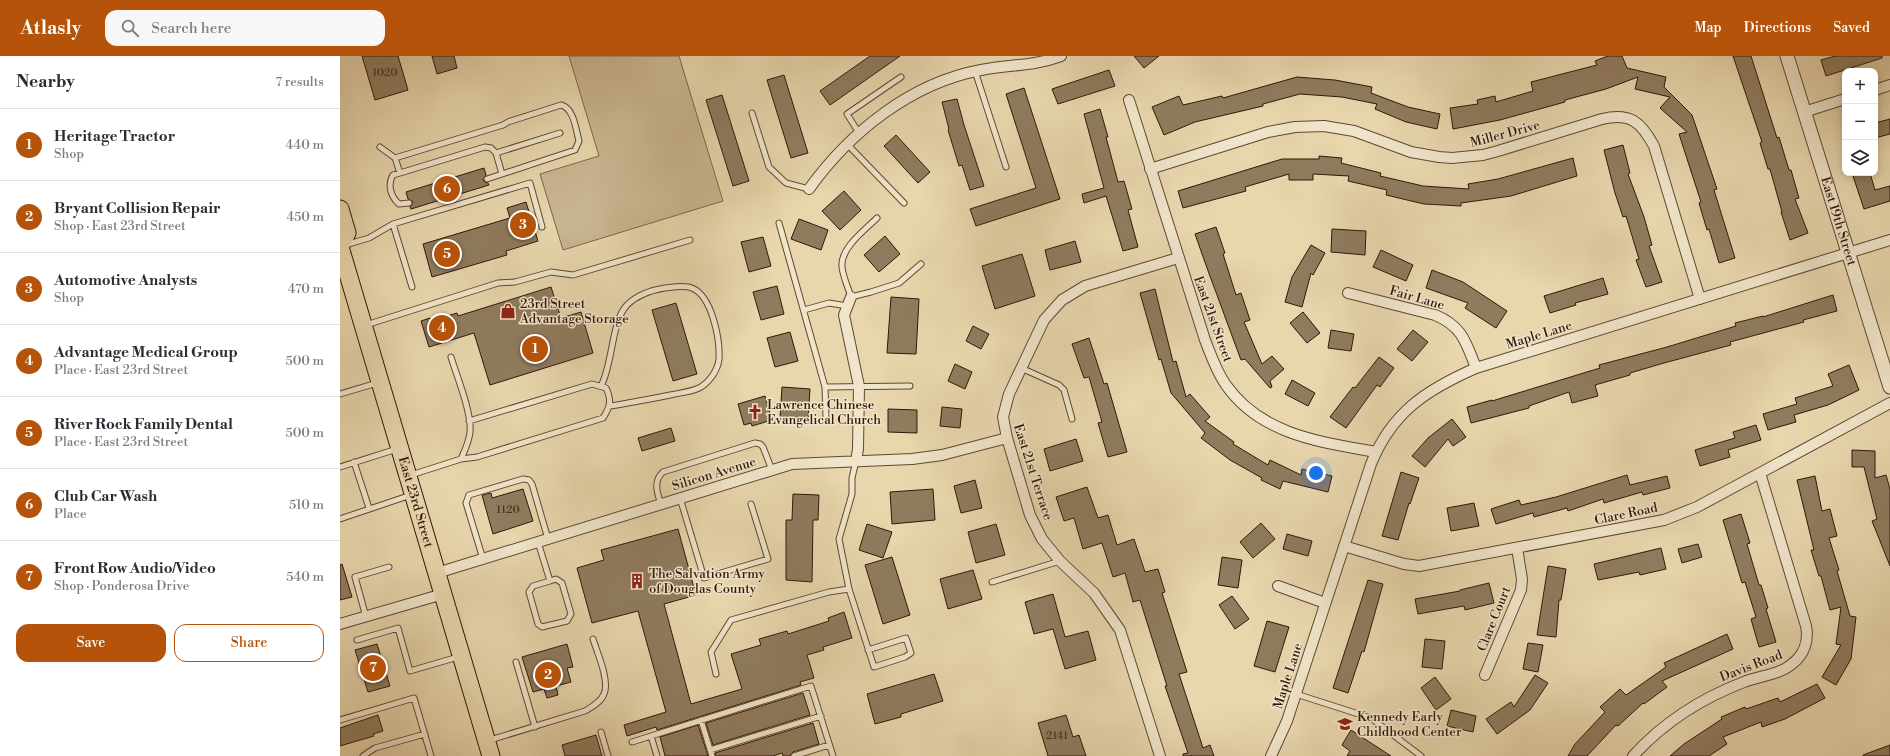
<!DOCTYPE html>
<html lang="en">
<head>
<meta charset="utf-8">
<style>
  :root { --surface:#fff; --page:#f7f7f7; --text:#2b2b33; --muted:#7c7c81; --line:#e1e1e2; --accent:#b45309 }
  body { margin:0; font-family:"Libre Bodoni",serif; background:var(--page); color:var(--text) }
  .controls { position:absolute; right:12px; top:12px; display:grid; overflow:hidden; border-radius:8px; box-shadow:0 2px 10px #0003 }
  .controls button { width:36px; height:36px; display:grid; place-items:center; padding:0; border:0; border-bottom:1px solid var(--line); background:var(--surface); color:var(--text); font:20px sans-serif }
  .you { position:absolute; left:976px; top:417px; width:14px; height:14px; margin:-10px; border:3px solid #fff; border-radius:50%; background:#1a73e8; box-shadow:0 0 0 6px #1a73e833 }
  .badge { display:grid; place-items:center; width:26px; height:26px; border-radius:50%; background:var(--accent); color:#fff; font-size:13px; font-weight:700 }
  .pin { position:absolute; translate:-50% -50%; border:2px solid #fff; box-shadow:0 1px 4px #0006 }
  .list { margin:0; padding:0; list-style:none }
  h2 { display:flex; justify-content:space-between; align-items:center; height:52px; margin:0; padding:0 16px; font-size:17px }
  h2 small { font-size:13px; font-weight:400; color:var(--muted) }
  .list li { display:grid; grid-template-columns:26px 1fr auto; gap:12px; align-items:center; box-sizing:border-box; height:72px; padding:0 16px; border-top:1px solid var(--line) }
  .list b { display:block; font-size:15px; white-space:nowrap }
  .list p { margin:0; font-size:13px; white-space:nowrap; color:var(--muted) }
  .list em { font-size:13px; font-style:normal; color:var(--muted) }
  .actions { display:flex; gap:8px; padding:12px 16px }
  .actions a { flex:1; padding:9px 0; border:1px solid var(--accent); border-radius:12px; text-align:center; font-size:14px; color:var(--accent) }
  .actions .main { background:var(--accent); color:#fff }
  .icon { flex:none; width:22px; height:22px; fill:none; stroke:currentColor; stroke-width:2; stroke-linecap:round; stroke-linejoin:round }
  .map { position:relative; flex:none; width:1550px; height:700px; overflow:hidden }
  header { display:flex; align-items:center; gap:24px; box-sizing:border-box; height:56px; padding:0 20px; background:var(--accent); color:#fff }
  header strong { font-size:19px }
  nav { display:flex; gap:22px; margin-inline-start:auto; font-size:14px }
  .search { width:280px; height:36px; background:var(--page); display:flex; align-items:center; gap:10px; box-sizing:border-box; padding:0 14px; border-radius:12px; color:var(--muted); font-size:15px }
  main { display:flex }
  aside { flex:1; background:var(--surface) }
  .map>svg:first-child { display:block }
</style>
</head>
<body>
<header>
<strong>Atlasly</strong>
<div class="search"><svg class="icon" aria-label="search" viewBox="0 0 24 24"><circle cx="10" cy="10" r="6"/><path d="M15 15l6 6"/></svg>Search here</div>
<nav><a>Map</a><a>Directions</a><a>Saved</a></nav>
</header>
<main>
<aside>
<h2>Nearby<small>7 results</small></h2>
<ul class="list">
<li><span class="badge">1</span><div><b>Heritage Tractor</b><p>Shop</p></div><em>440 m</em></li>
<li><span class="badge">2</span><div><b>Bryant Collision Repair</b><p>Shop · East 23rd Street</p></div><em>450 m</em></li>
<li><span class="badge">3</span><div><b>Automotive Analysts</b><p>Shop</p></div><em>470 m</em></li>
<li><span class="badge">4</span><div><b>Advantage Medical Group</b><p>Place · East 23rd Street</p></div><em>500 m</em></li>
<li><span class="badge">5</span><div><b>River Rock Family Dental</b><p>Place · East 23rd Street</p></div><em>500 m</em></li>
<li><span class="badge">6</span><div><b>Club Car Wash</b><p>Place</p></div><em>510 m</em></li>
<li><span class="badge">7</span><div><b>Front Row Audio/Video</b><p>Shop · Ponderosa Drive</p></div><em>540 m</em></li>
</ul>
<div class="actions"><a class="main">Save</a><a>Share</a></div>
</aside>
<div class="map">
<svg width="1550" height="700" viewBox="0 0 1550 700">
  <rect width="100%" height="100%" fill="#e8d6ad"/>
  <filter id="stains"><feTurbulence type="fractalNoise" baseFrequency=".005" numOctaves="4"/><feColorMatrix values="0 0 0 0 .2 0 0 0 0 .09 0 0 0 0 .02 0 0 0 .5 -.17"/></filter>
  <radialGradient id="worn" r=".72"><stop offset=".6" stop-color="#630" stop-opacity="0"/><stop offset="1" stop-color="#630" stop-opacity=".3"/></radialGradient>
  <path fill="#c9b691" stroke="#7c674d" d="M229 0H339L383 145 223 194 200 118 259 100Z"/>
  <path fill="#8f7b5e" stroke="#2f1809" d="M22 0H58L68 34 35 44Z
    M92 0H114L117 12 97 18Z
    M530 0H560L490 49 480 35Z
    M794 0H819L804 12Z
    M1268 0H1282L1287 12 1326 21 1324 31 1352 59 1377 133 1374 134 1395 202 1379 207 1369 173 1367 174 1359 147 1361 146 1339 78 1347 76 1320 52 1330 41 1295 33 1298 21 1266 33 1225 44V46L1160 64 1113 73 1110 52 1138 48 1137 44 1155 40 1156 46 1193 35 1191 26 1257 9 1255 5Z
    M1393 0H1411L1437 82 1439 81 1449 114H1451L1459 142 1455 143 1468 177 1450 184 1441 156H1442L1430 113H1428L1420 87 1422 86Z
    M1495 0H1542V2L1486 20 1481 4Z
    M769 14 775 30 718 48 712 33Z
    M444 19 468 97 451 102 427 24Z
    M957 21 995 24 1032 31 1031 37 1068 51 1100 58 1097 73 1066 66 1035 53 1037 48 1002 41 960 38 923 48V50L855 66 824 79 812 51 839 40 843 49 882 40 883 42Z
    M684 32 720 143 636 170 630 153 696 132 666 38Z
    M382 39 409 125 393 130 366 44Z
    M617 43 624 69 644 130 630 134 622 109 619 110 608 74 609 73 602 46Z
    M760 53 768 81H766L778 126 784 125 792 153 788 154 798 191 783 195 766 140 744 147 742 138 764 132 744 58Z
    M1550 63V78L1535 82V67Z
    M556 79 590 116 578 127 544 90Z
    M1283 89 1290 117 1288 118 1304 161 1312 189 1309 190 1322 226 1306 231 1296 204 1299 203 1286 160 1283 161 1275 137 1264 94Z
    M979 100 1002 102 1001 107 1041 117 1040 120 1083 130 1129 133 1128 128 1158 123 1233 102 1237 120 1171 140 1121 147V150L1084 148 1046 139 1047 134 1008 125 1009 120 973 118V124H949V118L905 131 906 135 843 152 838 135 942 103H979Z
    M144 112 146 119 143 124 145 126 148 127 149 129 71 153 70 151 73 146 68 143 66 136Z
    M1522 117H1530L1535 134 1550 130V145L1524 153 1513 120Z
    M504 135 521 154 500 174 482 155Z
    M186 146 198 185 166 195 167 199 92 221 83 188 170 162 167 152Z
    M459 163 488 174 481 194 451 183Z
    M876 171 885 197 883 198 896 239 901 237 910 264 904 266 922 308 932 300 944 313 930 325 932 331 930 332 905 303 901 304 867 212 855 178Z
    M992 173 1026 175 1025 199 991 196Z
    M545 180 560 198 539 216 524 199Z
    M423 181 431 210 409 216 401 186Z
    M735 185 741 206 710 214 705 194Z
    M971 189 985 197 973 219 971 217 962 251 945 246 952 221Z
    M1041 194 1073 209 1066 225 1033 211Z
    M682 198 695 240 655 253 642 210Z
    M1092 214 1123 226 1167 255 1156 272 1125 252 1128 247 1086 232Z
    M1263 222 1268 238 1235 247 1236 249 1210 257 1204 240Z
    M437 230 444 258 421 264 413 236Z
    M211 231 221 262 241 256 253 297 150 329 134 277 89 291 81 265 90 262 91 265 117 257 118 260Z
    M815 233 833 306 836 305 846 341 850 338 870 361 865 365 894 386 893 388 928 409 930 404 961 419 962 413 992 420 988 436 943 425 940 433 921 424 922 422 890 404 861 382 865 377 831 337 821 303 819 304 800 237Z
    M1493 239 1497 255 1463 264 1464 266 1390 286 1391 289 1324 307 1290 317V319L1255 329 1258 340 1232 347 1229 336 1189 350V352L1131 367 1127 351 1152 344V345L1260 312 1259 309 1327 291 1396 270 1395 267 1423 260V261Z
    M551 241 579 243 576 298 547 297Z
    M336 247 357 318 333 325 312 254Z
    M963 256 980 277 967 287 950 267Z
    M633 270 649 278 641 293 626 285Z
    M991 274 1014 278 1011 295 988 292Z
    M1073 274 1088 286 1072 305 1057 293Z
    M450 276 458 305 435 311 427 282Z
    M749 282 764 328 767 327 787 396 768 401 758 367 762 366 749 321 744 322 732 288Z
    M1039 301 1054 312 1040 331 1037 329 1006 372 990 361 1013 331 1015 332Z
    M615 308 632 316 625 333 608 325Z
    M1509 309 1519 334 1488 349 1454 359 1456 366 1428 374 1423 358 1457 348 1455 342 1493 330 1488 318Z
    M952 324 975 337 968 350 945 338Z
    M442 331 470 333 468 364 440 362Z
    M425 340 432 364 412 370 411 367 404 369 398 348Z
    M602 351 622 353 620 372 600 370Z
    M548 353 577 354V377L548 376Z
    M1112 363 1126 381 1113 390 1108 383 1085 411 1072 400 1088 382Z
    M1416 369 1421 384 1388 394 1390 401 1360 410 1355 394 1395 382 1393 376Z
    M331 372 335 385 302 395 298 382Z
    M736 383 743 405 710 415 704 393Z
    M1512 394 1535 395V422L1546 419 1550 433V510L1532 465 1537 463 1524 411H1512Z
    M1061 416 1079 422 1070 448 1069 447 1058 484 1042 480Z
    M1287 419 1290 429 1327 420 1330 432 1303 439 1302 436 1264 447 1263 443 1228 455 1227 452 1194 461 1193 457 1156 468 1151 453 1179 444 1181 449 1216 441Z
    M1475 420 1482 455 1490 453 1497 480 1489 482 1499 514 1497 515 1510 560 1516 561 1511 603 1496 629 1482 621 1501 589 1496 588 1501 551 1490 554 1481 520H1479L1471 494H1474L1457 424Z
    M635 424 642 452 621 457 614 430Z
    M747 431 758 462 768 459 777 489 794 483 805 516 818 513 825 536 822 537 847 616 839 618 863 692 870 689 874 700H843V698L848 697 825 630H827L800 544 793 546 785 517 773 521 762 487 743 493 734 462 724 465 716 441Z
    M183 433 193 465 153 478 142 439 151 437 152 442Z
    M593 433 595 464 552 468 550 436Z
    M453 438 479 439 478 464H473L472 526 446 524V464H452Z
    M1134 447 1139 470 1111 475 1107 452Z
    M1401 458 1410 487 1407 488 1419 529H1421L1428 552 1426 553 1436 586 1419 591 1411 563 1416 561 1405 526 1402 527 1383 464Z
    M921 467 935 483 913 502 900 486Z
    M527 468 552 476 543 502 519 494Z
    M656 468 665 499 636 507 628 476Z
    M338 473 356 539 324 548 351 648 402 633 391 598 421 589 419 583 447 575 448 578 489 565 488 562 504 556 512 582 483 591 484 594 467 599 474 622 460 626 461 629 317 674 316 671 287 680 284 669 326 656 298 555 252 567 237 512 264 504 261 494Z
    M947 478 972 485 968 500 943 493Z
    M1358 488 1362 501 1342 507 1338 493Z
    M1321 492 1326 513 1300 519 1299 516 1258 524 1254 508Z
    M552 501 570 559 543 568 525 509Z
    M882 501 902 504 898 532 878 529Z
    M2 508 12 541 0 544V509Z
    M1208 510 1226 513 1221 544H1219L1216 581 1197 579Z
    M633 514 642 543 608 553 600 523Z
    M1028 524 1043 528 1024 596 1022 595 1008 637 993 632Z
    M1149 527 1154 547 1125 554 1124 550 1078 558 1075 543 1120 535V534Z
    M713 538 725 581 748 575 756 604 725 613 713 573 694 578 685 546Z
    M892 540 909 563 895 573 879 549Z
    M927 565 949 571 935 616 914 610Z
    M1387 578 1393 593 1322 625 1327 631 1304 648 1303 647 1278 670 1276 669 1247 700H1228L1235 688 1265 656 1260 651 1280 633 1286 639 1326 611 1324 607Z
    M1085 583 1105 585 1102 613 1082 611Z
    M1188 587 1203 589 1198 616 1183 613Z
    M37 588 50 630 28 636 15 594Z
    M227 588 233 611 227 612 231 626 216 630 218 639 207 642 204 633 193 636 182 601Z
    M594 618 603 645 561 658V661L535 668 527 638Z
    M1195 619 1208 627 1190 654 1157 678 1146 663 1171 646 1174 651Z
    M1095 621 1111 643 1096 654 1081 632Z
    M1477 628 1485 642 1445 663 1422 671 1421 666 1383 681 1387 688 1369 700H1330L1344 688 1382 663 1381 661 1405 651 1406 653 1438 642 1440 646Z
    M463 637 470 659 373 689 366 667Z
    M1111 654 1136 660 1133 676 1107 670Z
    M38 659 43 675 33 678 34 680 0 690V672Z
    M726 659 733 681 739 679 746 700H708L698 667Z
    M473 667 479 688 453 696 450 700H443L442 697 433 700H376L375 697Z
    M358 669 368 700H325L320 681Z
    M1011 674 1051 700H1007L1010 695 1002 689Z
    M256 679 262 700H225L222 689Z
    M1550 689V700H1523V699Z"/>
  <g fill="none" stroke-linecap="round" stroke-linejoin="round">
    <g stroke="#5d4832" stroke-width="7">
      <path id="service" d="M635 15 666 111
        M412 57 429 111 446 127 469 133
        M519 77 507 58 561 21
        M507 88 564 147
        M40 91 55 102 60 117 145 91 151 92 156 97 220 77
        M156 97 162 118
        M55 102 163 69 168 66 221 49C234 52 236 74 239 85L235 94 147 123
        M60 117 53 119C47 129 51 141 59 148L69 147
        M537 162C525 174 500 192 502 211 503 221 508 231 511 241L531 236 559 227 581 208
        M439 167 485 331 486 363
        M53 168 72 231
        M5 189 29 182 53 168 190 127 202 171
        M464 254 489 247 507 250
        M26 269 158 227 175 226 211 216 233 219 350 184
        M681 312 719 329 724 334 732 363
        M261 330C273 308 271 266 287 249 297 239 312 234 325 232 334 231 345 229 352 232 372 240 380 283 379 303 378 314 369 327 359 332 351 336 339 337 330 339 310 343 290 347 270 350
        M485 331 570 330
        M0 338 37 327
        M121 403 137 401 263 362C270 351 272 344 266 332L252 328 129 365
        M14 406 29 452
        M0 411 57 393
        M71 419 121 403C125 394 129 386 130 376 132 357 117 321 111 301
        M340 442 364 522 428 503 411 448
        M321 448C317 437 313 425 323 416L415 387 420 388 423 391 432 414
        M0 463 71 439
        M198 486 210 525 193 530 189 536 198 568 202 571 227 565 231 558 222 527 216 523 210 525
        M143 503 126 447 129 439 183 423 189 424 192 428 208 483
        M652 526 720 505
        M509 533 534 611 565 601 571 597 566 582 528 594
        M26 561 15 521 49 511
        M17 584 58 572 70 615 118 601
        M176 606 195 671
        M376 618 371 596 391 564 489 536 509 533 499 483 512 438V422L516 405
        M956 638 1031 662 1081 700
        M0 664 74 642 91 700
        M361 664 372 700
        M261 676 268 700
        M150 684 245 655C252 651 261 646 264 638 270 625 257 596 253 583
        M292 686 311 680
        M370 694 481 660
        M23 700 35 692 85 678
        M317 700 311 680 471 630 493 700
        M454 700 489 689"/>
    </g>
    <g stroke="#5d4832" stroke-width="12">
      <path id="minor" d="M1535 34 1550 29
        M789 44 865 284C871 299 876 315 886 329 921 379 981 386 1036 396
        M1464 56 1505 43
        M810 113 928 76 955 71 984 70 1014 75 1071 96 1099 101 1112 102 1143 99 1158 95 1262 63C1290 56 1301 66 1314 90L1360 243
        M469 133C510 76 571 27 641 14 670 8 691 11 721 0
        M1008 237 1095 259C1122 270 1126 286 1136 312
        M511 241 504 259 519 330 518 393 516 405
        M1004 490 1064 508 1079 510 1324 464 1357 451 1550 347
        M97 517 452 408 572 403 602 399 667 382
        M938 530 985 547
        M0 568 103 538
        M1145 619 1181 534 1182 523 1177 492
        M820 700 780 574 754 537 720 505 702 483 690 459 667 382 663 361 669 338 704 264 722 244 745 230 838 202
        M931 700 947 665 1031 408C1052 356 1086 334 1136 312L1550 184
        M1293 700C1323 667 1362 642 1404 626 1419 620 1439 619 1452 608 1464 599 1469 585 1466 570L1420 417"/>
    </g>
    <g stroke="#5d4832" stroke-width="15">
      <g id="tertiary">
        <path id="s1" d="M1447 0 1550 331"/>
      </g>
    </g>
    <g stroke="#2f1809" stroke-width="19">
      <g id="primary">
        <path d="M0 153 7 177 0 191"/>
        <path id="s2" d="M0 191 151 700"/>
      </g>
    </g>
    <use href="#service" stroke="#f0e4ca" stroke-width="5"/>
    <use href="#minor" stroke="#f0e4ca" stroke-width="10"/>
    <use href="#tertiary" stroke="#f0e4ca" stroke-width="13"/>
    <use href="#primary" stroke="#e8d6ad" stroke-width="17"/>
  </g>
  <defs>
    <g id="shop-bare" transform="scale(1.2)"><path d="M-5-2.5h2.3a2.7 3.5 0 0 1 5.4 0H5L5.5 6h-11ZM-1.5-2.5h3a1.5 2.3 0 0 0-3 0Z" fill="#8f2418" stroke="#f0e4ca" stroke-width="2.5" paint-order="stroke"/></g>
    <g id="church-bare" transform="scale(1.2)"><path d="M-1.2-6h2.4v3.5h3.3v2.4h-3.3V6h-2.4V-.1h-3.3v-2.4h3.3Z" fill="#8f2418" stroke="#f0e4ca" stroke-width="2.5" paint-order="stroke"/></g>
    <g id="building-bare" transform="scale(1.2)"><path d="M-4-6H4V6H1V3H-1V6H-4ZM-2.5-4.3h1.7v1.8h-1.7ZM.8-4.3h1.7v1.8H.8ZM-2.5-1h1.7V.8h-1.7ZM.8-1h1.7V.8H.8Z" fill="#8f2418" stroke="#f0e4ca" stroke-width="2.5" paint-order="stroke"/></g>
    <g id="school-bare" transform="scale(1.2)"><path d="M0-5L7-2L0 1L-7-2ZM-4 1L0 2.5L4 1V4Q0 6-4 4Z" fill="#8f2418" stroke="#f0e4ca" stroke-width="2.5" paint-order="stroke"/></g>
  </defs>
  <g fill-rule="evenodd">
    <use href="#shop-bare" x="168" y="255"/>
    <use href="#church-bare" x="415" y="356"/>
    <use href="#building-bare" x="297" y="525"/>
    <use href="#school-bare" x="1005" y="668"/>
  </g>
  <g text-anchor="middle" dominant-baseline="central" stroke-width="3" stroke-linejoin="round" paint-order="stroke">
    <g font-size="11" fill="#47311e">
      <text x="45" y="17">1020</text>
      <text x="168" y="454">1120</text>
      <text x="717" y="680">2141</text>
    </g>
    <g font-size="13" fill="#2f1809" stroke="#f0e4ca">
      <text transform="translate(1165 78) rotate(-15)">Miller Drive</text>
      <text stroke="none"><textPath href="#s1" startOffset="173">East 19th Street</textPath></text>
      <text transform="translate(1077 242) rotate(16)">Fair Lane</text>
      <text transform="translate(873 263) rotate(70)">East 21st Street</text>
      <text transform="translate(1199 279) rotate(-17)">Maple Lane</text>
      <text transform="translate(693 416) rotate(72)">East 21st Terrace</text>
      <text transform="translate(374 418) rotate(-17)">Silicon Avenue</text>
      <text stroke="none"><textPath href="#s2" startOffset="266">East 23rd Street</textPath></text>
      <text transform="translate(1286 458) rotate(-12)">Clare Road</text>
      <text transform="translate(1154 563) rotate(-68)">Clare Court</text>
      <text transform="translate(1411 610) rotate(-21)">Davis Road</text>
      <text transform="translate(948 620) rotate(-72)">Maple Lane</text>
    </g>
    <g font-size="13" fill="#2f1809" stroke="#f0e4ca" text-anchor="start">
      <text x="180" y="248">23rd Street<tspan x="180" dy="15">Advantage Storage</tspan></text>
      <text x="427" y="349">Lawrence Chinese<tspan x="427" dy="15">Evangelical Church</tspan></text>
      <text x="309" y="518">The Salvation Army<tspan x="309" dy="15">of Douglas County</tspan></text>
      <text x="1017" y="661">Kennedy Early<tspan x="1017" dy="15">Childhood Center</tspan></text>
    </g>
  </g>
  <rect width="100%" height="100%" filter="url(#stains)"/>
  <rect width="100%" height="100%" fill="url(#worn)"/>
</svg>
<div class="controls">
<button>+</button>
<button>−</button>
<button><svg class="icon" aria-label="layers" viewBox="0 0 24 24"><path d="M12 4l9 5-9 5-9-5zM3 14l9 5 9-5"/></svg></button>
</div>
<div class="you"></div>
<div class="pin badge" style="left:195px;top:293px">1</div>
<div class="pin badge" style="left:208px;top:619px">2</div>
<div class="pin badge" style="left:183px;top:169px">3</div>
<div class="pin badge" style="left:102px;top:272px">4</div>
<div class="pin badge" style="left:107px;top:198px">5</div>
<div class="pin badge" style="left:107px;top:133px">6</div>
<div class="pin badge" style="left:33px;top:612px">7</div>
</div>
</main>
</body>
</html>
